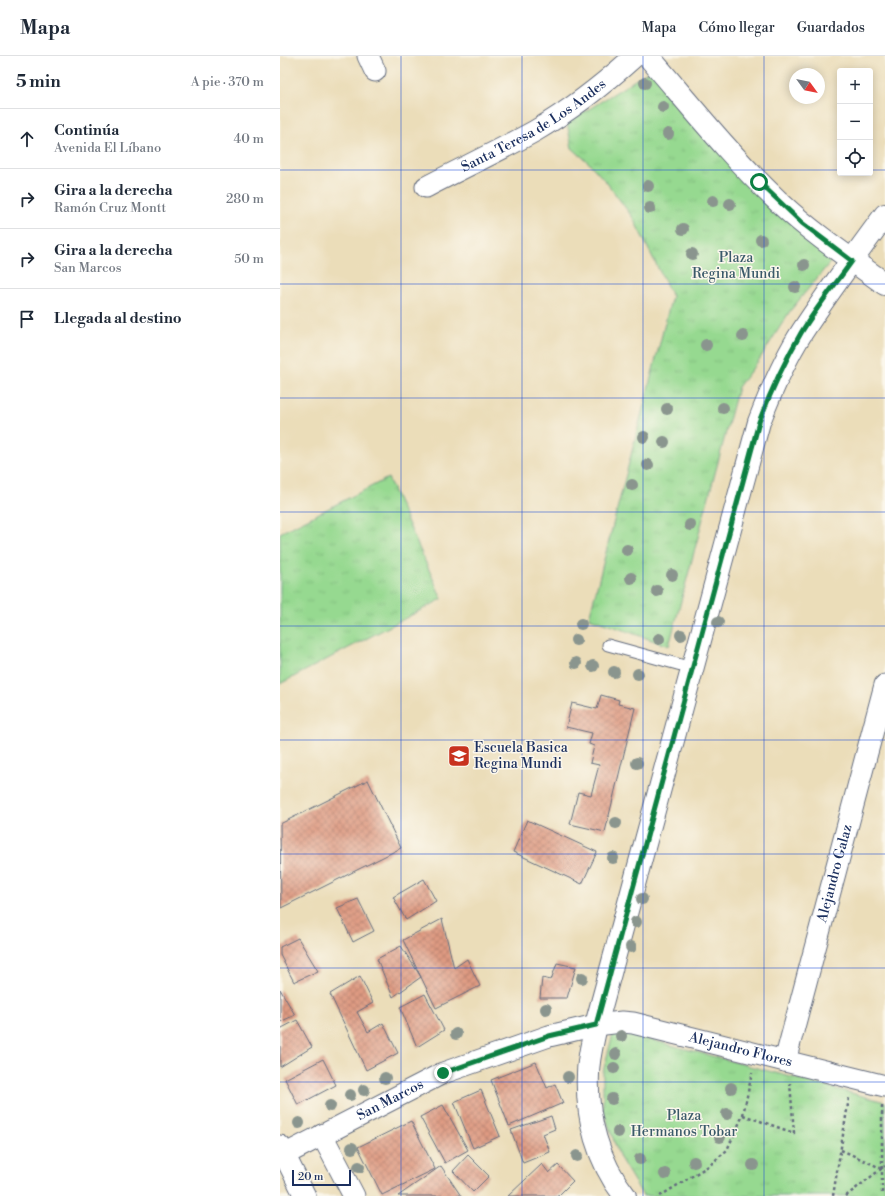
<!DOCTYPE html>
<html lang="es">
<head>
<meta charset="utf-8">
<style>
  :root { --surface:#fff; --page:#f6f6f7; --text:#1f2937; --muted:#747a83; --line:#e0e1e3 }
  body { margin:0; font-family:"Libre Bodoni",serif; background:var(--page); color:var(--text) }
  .controls { position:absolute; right:12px; top:12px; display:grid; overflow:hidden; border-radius:4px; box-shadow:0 2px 10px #0003 }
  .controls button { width:36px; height:36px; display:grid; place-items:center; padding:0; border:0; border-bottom:1px solid var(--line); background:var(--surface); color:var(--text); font:20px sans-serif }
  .compass { position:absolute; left:509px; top:12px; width:36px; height:36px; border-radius:50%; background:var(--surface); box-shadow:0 2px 10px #0003; rotate:123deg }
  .scale { position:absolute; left:12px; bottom:10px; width:59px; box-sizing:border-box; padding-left:4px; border:2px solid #1b2f5e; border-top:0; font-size:11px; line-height:14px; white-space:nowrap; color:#1b2f5e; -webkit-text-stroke:3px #fbf7ec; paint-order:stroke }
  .stop { position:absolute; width:12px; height:12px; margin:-9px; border:3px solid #0b8043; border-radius:50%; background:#fff }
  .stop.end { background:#0b8043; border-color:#fff; box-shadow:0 1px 4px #0008 }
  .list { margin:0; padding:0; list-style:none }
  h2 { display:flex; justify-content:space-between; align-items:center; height:52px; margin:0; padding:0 16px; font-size:17px }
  h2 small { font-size:13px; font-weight:400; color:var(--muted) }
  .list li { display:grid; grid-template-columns:26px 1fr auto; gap:12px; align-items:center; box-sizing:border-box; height:60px; padding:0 16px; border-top:1px solid var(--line) }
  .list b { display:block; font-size:15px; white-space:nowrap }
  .list p { margin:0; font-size:13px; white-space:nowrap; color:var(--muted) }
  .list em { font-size:13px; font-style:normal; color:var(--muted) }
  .icon { flex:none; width:22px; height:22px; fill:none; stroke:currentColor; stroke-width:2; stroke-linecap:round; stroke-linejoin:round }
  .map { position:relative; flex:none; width:605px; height:1140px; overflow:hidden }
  header { display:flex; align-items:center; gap:24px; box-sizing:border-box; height:56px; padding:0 20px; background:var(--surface); border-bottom:1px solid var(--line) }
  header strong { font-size:19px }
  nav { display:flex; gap:22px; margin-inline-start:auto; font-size:14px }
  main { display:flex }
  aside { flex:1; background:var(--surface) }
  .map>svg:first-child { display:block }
</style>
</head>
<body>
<header>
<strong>Mapa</strong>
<nav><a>Mapa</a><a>Cómo llegar</a><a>Guardados</a></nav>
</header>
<main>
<aside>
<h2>5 min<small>A pie · 370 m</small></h2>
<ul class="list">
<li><svg class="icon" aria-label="ahead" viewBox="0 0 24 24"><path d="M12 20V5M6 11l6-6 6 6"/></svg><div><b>Continúa</b><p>Avenida El Líbano</p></div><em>40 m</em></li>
<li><svg class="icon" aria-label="right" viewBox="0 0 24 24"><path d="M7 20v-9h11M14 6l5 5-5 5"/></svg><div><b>Gira a la derecha</b><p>Ramón Cruz Montt</p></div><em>280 m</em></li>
<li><svg class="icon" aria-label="right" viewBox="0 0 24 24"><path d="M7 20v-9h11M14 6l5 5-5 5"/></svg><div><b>Gira a la derecha</b><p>San Marcos</p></div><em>50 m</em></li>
<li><svg class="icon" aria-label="arrive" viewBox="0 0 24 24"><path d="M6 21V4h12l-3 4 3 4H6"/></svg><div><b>Llegada al destino</b></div></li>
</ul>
</aside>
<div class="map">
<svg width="605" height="1140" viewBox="0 0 605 1140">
  <defs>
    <pattern id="park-tufts" width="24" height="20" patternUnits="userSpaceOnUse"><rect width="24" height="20" fill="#96d990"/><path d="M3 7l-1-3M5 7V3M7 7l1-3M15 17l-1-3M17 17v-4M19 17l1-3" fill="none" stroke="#81bb7f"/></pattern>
    <pattern id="building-cross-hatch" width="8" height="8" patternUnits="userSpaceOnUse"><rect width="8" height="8" fill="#de9a81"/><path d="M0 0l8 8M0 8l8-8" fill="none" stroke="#b37e6d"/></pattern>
  </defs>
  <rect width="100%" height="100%" fill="#fbf7ec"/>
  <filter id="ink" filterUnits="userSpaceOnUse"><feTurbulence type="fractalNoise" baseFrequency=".025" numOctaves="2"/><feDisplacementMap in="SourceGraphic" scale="8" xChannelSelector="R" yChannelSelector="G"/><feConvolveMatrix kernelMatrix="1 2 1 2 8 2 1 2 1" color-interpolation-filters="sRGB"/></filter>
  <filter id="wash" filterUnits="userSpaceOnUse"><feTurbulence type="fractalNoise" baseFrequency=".012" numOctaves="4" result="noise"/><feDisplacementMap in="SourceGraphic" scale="16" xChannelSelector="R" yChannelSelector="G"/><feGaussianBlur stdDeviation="0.9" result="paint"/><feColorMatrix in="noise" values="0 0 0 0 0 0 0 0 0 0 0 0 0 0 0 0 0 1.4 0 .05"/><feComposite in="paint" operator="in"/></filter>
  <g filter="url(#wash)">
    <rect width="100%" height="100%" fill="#ebddb9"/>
    <path fill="url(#park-tufts)" stroke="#588477" d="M371 14 470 128 552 204 510 255 479 304 458 331 389 590 309 562 392 240 353 162 327 127 309 107 292 92 287 67Z
      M108 422 162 543 0 628V477Z
      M334 974 605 1046V1140H363L340 1102 323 1054V1016Z"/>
    <g id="blocks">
      <path fill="url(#building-cross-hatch)" d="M321 639 339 644 338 648 355 652 325 776 290 768 298 736 311 739 319 709 310 707 314 690 309 688 312 677 286 671 292 647 317 653Z
        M88 724 121 792 1 852 0 768Z
        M247 764 317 796 302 828 233 796Z
        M144 823 156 845 126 864 113 841Z
        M78 843 94 875 73 886 57 852Z
        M162 863 174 912 187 903 200 930 156 952 123 884Z
        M18 882 38 915 14 926 0 899V891Z
        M121 890 141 921 113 941 97 903Z
        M277 907 296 911 287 942H260L262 922 271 924Z
        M80 920 93 947 77 956 88 976 103 967 118 997 86 1014 50 938Z
        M0 933 15 959 0 966Z
        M145 938 164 974 137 991 120 951Z
        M17 964 32 991 0 1011V973Z
        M43 1003 56 1029 18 1049 5 1023Z
        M256 1006 267 1032 275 1028 283 1047 229 1070 211 1024Z
        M201 1034 220 1080 193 1092 174 1046Z
        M163 1049 188 1094 165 1107 140 1061Z
        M271 1060 275 1073 263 1078 270 1096 243 1107 231 1074Z
        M131 1065 155 1113 102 1139 78 1091Z
        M188 1099 209 1120 193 1136 173 1115Z
        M262 1108 269 1117 278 1109 293 1125 278 1140H228Z
        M161 1110 181 1140H118Z"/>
    </g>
  </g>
  <g filter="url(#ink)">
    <use href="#blocks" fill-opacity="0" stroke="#646c7e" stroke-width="1"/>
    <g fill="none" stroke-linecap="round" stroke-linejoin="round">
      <g stroke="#646c7e" stroke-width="13">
        <path id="lane" d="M328 589 412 612"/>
      </g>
      <g stroke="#646c7e" stroke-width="23">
        <g id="street">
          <path d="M88 0 95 15"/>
          <path id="s1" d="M146 131C182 112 219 95 255 75 291 54 324 28 355 0"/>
          <path id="s2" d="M505 1005 605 629"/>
          <path d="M42 1079 74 1140"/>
          <path d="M0 1090 25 1140"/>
          <path id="s3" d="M0 1101 163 1017 269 980 316 969 342 966 353 967 605 1030"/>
        </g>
      </g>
      <g stroke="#646c7e" stroke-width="24">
        <path id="secondary" d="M368 0C411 50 452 102 500 147 532 177 569 202 605 228
          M345 1140C318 1106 306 1061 308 1018 308 1002 313 985 316 969L479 366C491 335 504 304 522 276 548 236 577 197 605 159"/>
      </g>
      <path stroke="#646c7e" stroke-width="2.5" stroke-dasharray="3 3" stroke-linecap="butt" d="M602 1050V1140
        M463 1059 514 1077 510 1027
        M561 1094 605 1114
        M380 1140 430 1109 447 1094 463 1059 472 1017
        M553 1140 569 1042
        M566 1140 605 1110"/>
      <use href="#lane" stroke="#fff" stroke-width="11"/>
      <use href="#street" stroke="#fff" stroke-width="21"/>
      <use href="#secondary" stroke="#fff" stroke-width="22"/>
    </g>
    <g fill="#8a958e">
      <circle cx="365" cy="27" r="6"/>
      <circle cx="383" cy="51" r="6"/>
      <circle cx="388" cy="78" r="6"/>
      <circle cx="368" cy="130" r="6"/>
      <circle cx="433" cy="145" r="6"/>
      <circle cx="450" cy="148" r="6"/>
      <circle cx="370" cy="152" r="6"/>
      <circle cx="403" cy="173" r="6"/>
      <circle cx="481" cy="184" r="6"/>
      <circle cx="412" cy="198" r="6"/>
      <circle cx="524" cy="209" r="6"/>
      <circle cx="515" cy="231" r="6"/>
      <circle cx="463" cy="280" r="6"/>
      <circle cx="426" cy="289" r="6"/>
      <circle cx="443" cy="352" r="6"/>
      <circle cx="387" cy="353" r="6"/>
      <circle cx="364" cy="381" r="6"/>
      <circle cx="384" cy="386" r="6"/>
      <circle cx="368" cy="409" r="6"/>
      <circle cx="352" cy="429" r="6"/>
      <circle cx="410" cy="469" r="6"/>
      <circle cx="347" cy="494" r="6"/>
      <circle cx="392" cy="519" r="6"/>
      <circle cx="351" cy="522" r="6"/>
      <circle cx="377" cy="535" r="6"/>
      <circle cx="438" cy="566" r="6"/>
      <circle cx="301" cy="568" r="6"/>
      <circle cx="401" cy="579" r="6"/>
      <circle cx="379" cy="583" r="6"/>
      <circle cx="296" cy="584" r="6"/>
      <circle cx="296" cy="607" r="6"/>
      <circle cx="313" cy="610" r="6"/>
      <circle cx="334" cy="616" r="6"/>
      <circle cx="358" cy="618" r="6"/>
      <circle cx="357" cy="707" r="6"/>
      <circle cx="336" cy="767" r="6"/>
      <circle cx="333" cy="802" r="6"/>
      <circle cx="362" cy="843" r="6"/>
      <circle cx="356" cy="866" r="6"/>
      <circle cx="351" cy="891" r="6"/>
      <circle cx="302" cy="922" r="6"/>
      <circle cx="266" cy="953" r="6"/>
      <circle cx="176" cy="978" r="6"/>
      <circle cx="341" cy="980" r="6"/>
      <circle cx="336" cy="998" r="6"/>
      <circle cx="334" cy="1012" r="6"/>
      <circle cx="288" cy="1021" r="6"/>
      <circle cx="105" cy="1022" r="6"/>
      <circle cx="451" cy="1032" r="6"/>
      <circle cx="84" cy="1034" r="6"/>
      <circle cx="70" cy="1039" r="6"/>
      <circle cx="332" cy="1043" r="6"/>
      <circle cx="50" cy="1050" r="6"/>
      <circle cx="447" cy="1058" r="6"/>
      <circle cx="19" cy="1067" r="6"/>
      <circle cx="338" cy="1076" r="6"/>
      <circle cx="440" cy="1081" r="6"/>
      <circle cx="72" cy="1092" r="6"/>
      <circle cx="297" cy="1100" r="6"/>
      <circle cx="360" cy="1103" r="6"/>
      <circle cx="414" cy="1106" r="6"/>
      <circle cx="473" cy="1109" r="6"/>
      <circle cx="79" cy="1111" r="6"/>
      <circle cx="385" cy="1118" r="6"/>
    </g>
  </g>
  <g fill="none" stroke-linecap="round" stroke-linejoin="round" filter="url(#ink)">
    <path stroke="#0b8043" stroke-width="5" d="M163 1017 269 980 316 969 479 366C491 335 504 306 521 277 536 252 555 229 572 205L522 167 479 126"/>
  </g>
  <path fill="none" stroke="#1d4ed8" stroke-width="1" stroke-opacity="0.55" d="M121 0V1140M242 0V1140M363 0V1140M484 0V1140M0 114H560M590 114H605M0 228H605M0 342H605M0 456H605M0 570H605M0 684H605M0 798H605M0 912H605M0 1026H605"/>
  <defs>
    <g id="school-square" transform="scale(1.15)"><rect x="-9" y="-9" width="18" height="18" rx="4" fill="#c8321e" stroke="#fbf7ec"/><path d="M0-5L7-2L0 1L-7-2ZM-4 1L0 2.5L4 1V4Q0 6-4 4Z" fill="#fff"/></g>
  </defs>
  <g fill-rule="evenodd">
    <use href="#school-square" x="179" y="700"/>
  </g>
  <g text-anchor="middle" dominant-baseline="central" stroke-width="3" stroke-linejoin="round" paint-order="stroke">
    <g font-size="14" fill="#1b2f5e" stroke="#fbf7ec">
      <text stroke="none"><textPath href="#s1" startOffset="124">Santa Teresa de Los Andes</textPath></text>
      <text stroke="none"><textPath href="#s2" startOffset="194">Alejandro Galaz</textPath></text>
      <text stroke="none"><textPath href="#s3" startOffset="492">Alejandro Flores</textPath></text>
      <text stroke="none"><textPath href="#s3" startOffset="124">San Marcos</textPath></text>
    </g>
    <g font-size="14" fill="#3a5a6a" stroke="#fbf7ec">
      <text x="456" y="202">Plaza<tspan x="456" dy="16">Regina Mundi</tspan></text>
      <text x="404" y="1060">Plaza<tspan x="404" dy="16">Hermanos Tobar</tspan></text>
    </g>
    <g font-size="14" fill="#1b2f5e" stroke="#fbf7ec" text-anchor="start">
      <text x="194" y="692">Escuela Basica<tspan x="194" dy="16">Regina Mundi</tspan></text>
    </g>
  </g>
</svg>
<div class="controls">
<button>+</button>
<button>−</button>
<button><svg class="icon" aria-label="locate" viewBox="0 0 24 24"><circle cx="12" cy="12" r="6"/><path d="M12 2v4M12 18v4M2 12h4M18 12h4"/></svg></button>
</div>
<svg class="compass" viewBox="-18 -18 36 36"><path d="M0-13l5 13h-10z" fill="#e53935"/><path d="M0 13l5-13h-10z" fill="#747a83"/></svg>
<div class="scale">20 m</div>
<div class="stop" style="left:479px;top:126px"></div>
<div class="stop end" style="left:163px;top:1017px"></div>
</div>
</main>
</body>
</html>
